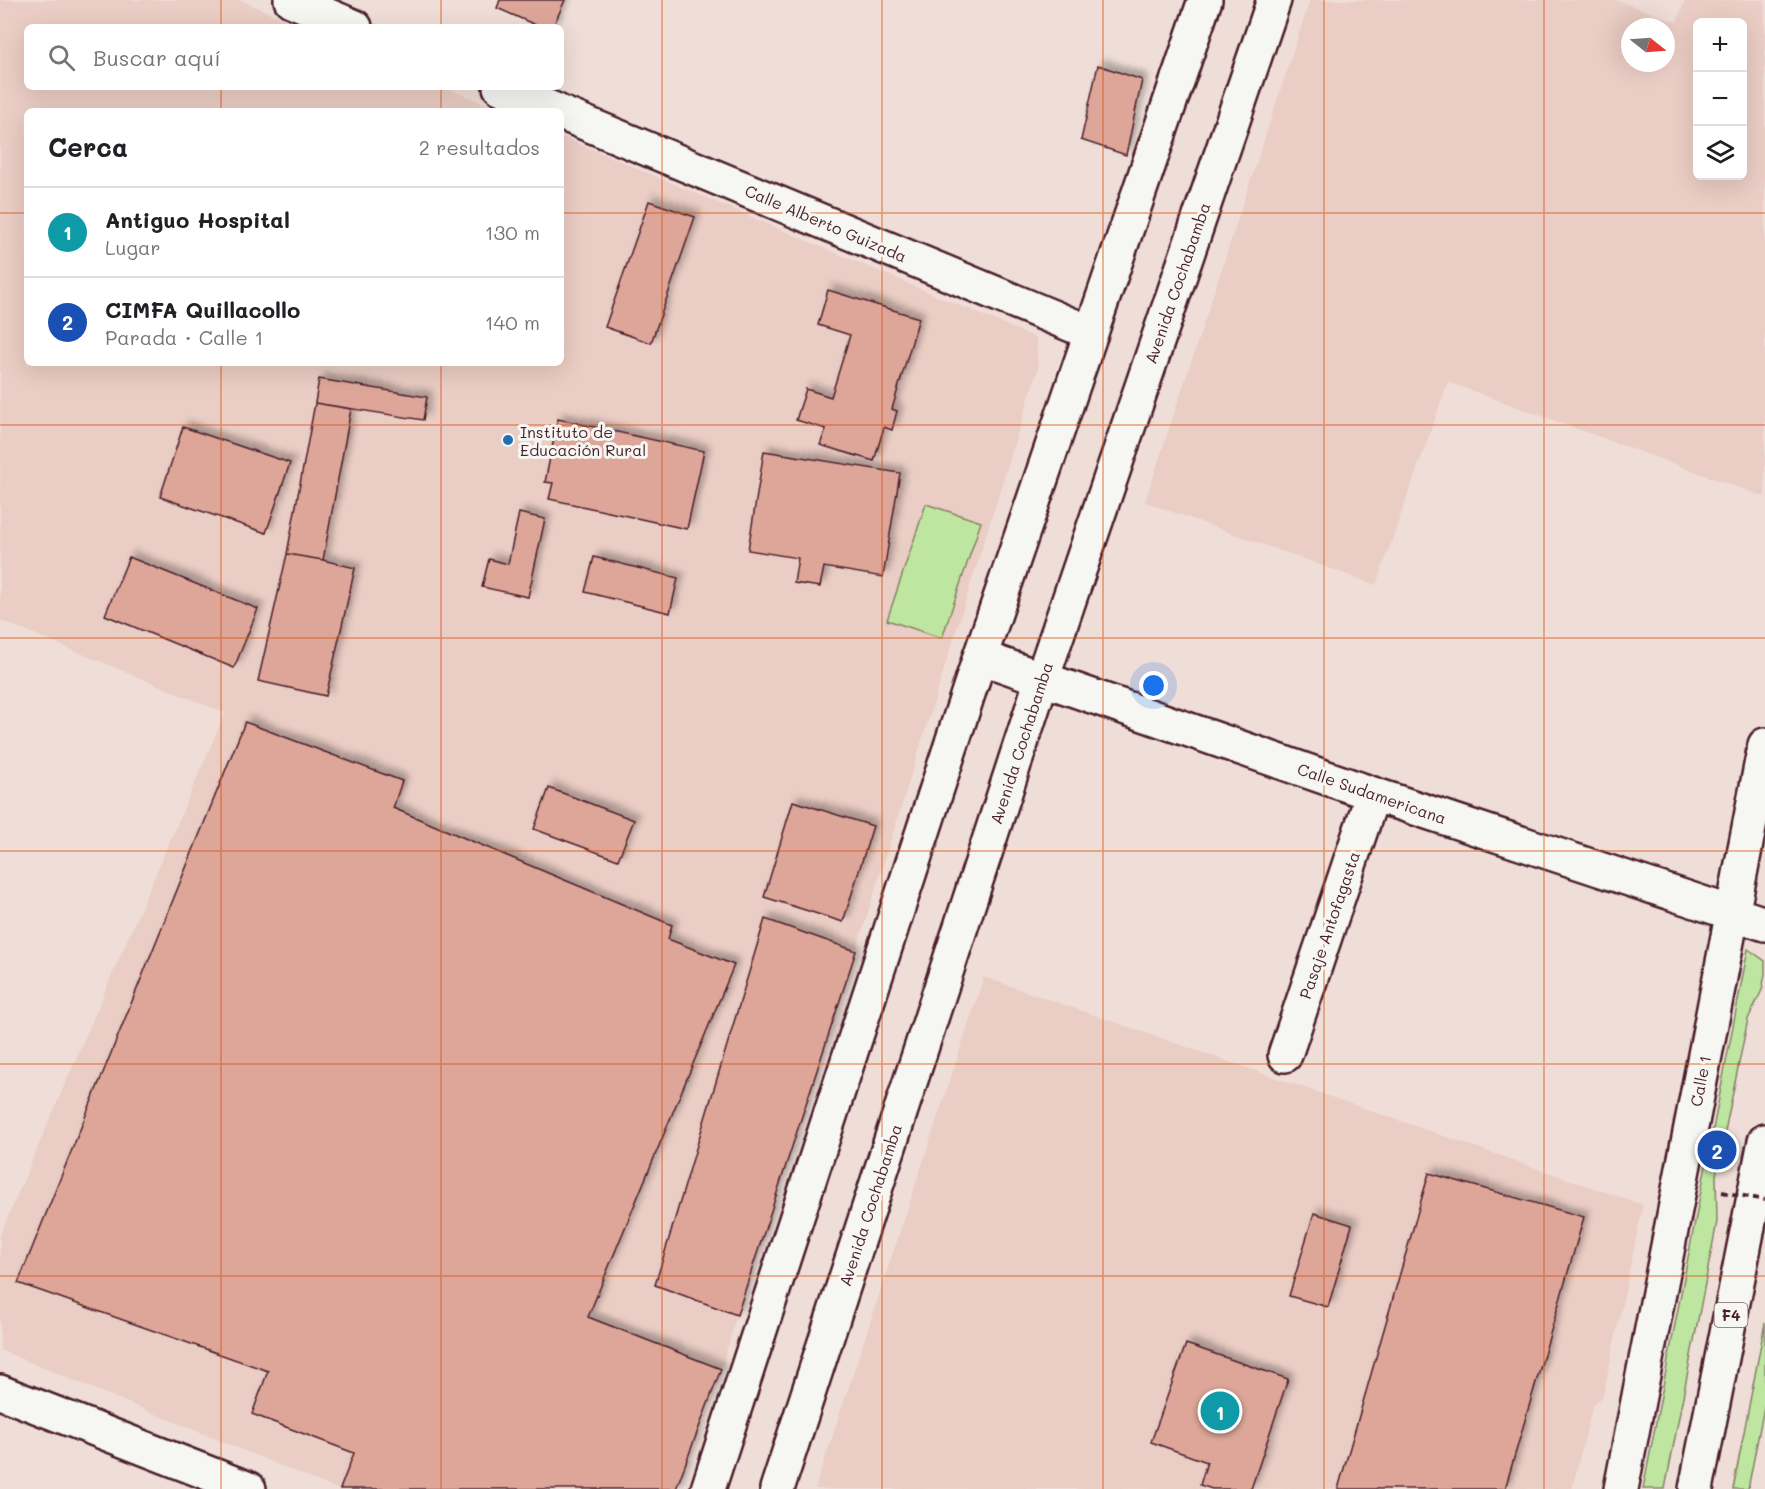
<!DOCTYPE html>
<html lang="es">
<head>
<meta charset="utf-8">
<style>
  :root { --surface:#fff; --page:#f6f6f6; --text:#202124; --muted:#757577; --line:#e0e0e0; --accent:#1a73e8 }
  body { margin:0; font-family:Mali,sans-serif; background:var(--page); color:var(--text) }
  .controls { position:absolute; right:18px; top:18px; display:grid; overflow:hidden; border-radius:9px; box-shadow:0 6px 24px #0002 }
  .controls button { width:54px; height:54px; display:grid; place-items:center; padding:0; border:0; border-bottom:2px solid var(--line); background:var(--surface); color:var(--text); font:30px sans-serif }
  .compass { position:absolute; left:1621px; top:18px; width:54px; height:54px; border-radius:50%; background:var(--surface); box-shadow:0 6px 24px #0002; rotate:107deg }
  .you { position:absolute; left:1154px; top:686px; width:21px; height:21px; margin:-15px; border:4px solid #fff; border-radius:50%; background:#1a73e8; box-shadow:0 0 0 9px #1a73e833 }
  .badge { display:grid; place-items:center; width:39px; height:39px; border-radius:50%; background:var(--accent); color:#fff; font-size:20px; font-weight:700 }
  .pin { position:absolute; translate:-50% -50%; border:3px solid #fff; box-shadow:0 2px 6px #0006 }
  .list { margin:0; padding:0; list-style:none }
  h2 { display:flex; justify-content:space-between; align-items:center; height:78px; margin:0; padding:0 24px; font-size:26px }
  h2 small { font-size:20px; font-weight:400; color:var(--muted) }
  .list li { display:grid; grid-template-columns:39px 1fr auto; gap:18px; align-items:center; box-sizing:border-box; height:90px; padding:0 24px; border-top:2px solid var(--line) }
  .list b { display:block; font-size:22px; white-space:nowrap }
  .list p { margin:0; font-size:20px; white-space:nowrap; color:var(--muted) }
  .list em { font-size:20px; font-style:normal; color:var(--muted) }
  .icon { flex:none; width:33px; height:33px; fill:none; stroke:currentColor; stroke-width:2; stroke-linecap:round; stroke-linejoin:round }
  .map { position:relative; flex:none; width:1765px; height:1489px; overflow:hidden }
  .search { position:absolute; background:var(--surface); box-shadow:0 6px 24px #0002; left:24px; top:24px; width:540px; height:66px; display:flex; align-items:center; gap:15px; box-sizing:border-box; padding:0 21px; border-radius:9px; color:var(--muted); font-size:22px }
  .panel { position:absolute; background:var(--surface); box-shadow:0 6px 24px #0002; left:24px; top:108px; width:540px; height:258px; border-radius:9px }
  .map>svg:first-child { display:block }
</style>
</head>
<body>
<div class="map">
<svg width="1765" height="1489" viewBox="0 0 1765 1489">
  <defs>
    <filter id="shadow"><feDropShadow dx="5.5" dy="-5.5" stdDeviation="3" flood-color="#0004"/></filter>
  </defs>
  <rect width="100%" height="100%" fill="#efded7"/>
  <filter id="ink" filterUnits="userSpaceOnUse"><feTurbulence type="fractalNoise" baseFrequency=".0167" numOctaves="2"/><feDisplacementMap in="SourceGraphic" scale="12" xChannelSelector="R" yChannelSelector="G"/><feConvolveMatrix kernelMatrix="1 2 1 2 8 2 1 2 1" color-interpolation-filters="sRGB"/></filter>
  <g filter="url(#ink)">
    <path fill="#eacdc4" fill-rule="evenodd" d="M0 0H240L303 27H27V87H445L501 111H27V363H561V136L1036 338 1038 369 856 951 737 1315 721 1369 676 1489H337L0 1350V1235L225 713 0 620Z
      M1310 0H1616L1677 22 1685 0H1765V497L1448 382 1376 585 1145 502ZM1698 22H1742V176H1698ZM1630 27H1666V63H1630Z
      M984 977 1643 1205 1603 1396 1593 1404 1572 1489H815Z"/>
    <path fill="#bee6a1" stroke="#848266" stroke-width="1.5" d="M926 504 981 522 942 638 887 620Z
      M1748 949 1765 961V974L1762 990 1748 1019 1716 1175 1717 1222 1665 1489H1643Z
      M1765 1323V1402L1748 1489H1733Z"/>
    <path fill="#dea699" stroke="#4a1f2b" stroke-width="1.5" filter="url(#shadow)" d="M500 0H565L553 27H540L497 8Z
      M1098 65 1142 80 1126 155 1081 140Z
      M649 201 695 217 651 343 605 327Z
      M828 290 919 318 892 409 897 411 892 430 884 427 874 461 820 445 826 429 796 420 806 389 831 397 850 335 818 325Z
      M319 379 427 397 423 420 315 403Z
      M315 403 351 409 323 560 287 554Z
      M558 419 704 451 687 529 549 499 553 483 545 482Z
      M183 427 290 463 266 533 160 497Z
      M764 451 900 473 883 577 824 567 820 587 794 583 798 558 748 550Z
      M519 513 545 519 528 597 482 587 489 559 508 564Z
      M287 554 323 560 355 568 326 696 258 681Z
      M129 557 258 609 234 668 105 615Z
      M594 557 678 578 670 613 585 592Z
      M245 722 402 781 393 808 672 925 668 939 734 965 588 1317 721 1369 676 1489H340L354 1453 252 1414 268 1371 18 1283Z
      M549 788 634 820 618 860 534 829Z
      M793 801 873 826 843 922 764 897Z
      M765 919 856 951 737 1315 655 1285Z
      M1429 1173 1584 1217 1505 1489H1338Z
      M1314 1213 1352 1225 1328 1307 1289 1296Z
      M1186 1344 1288 1379 1251 1489H1212L1200 1485 1207 1462 1151 1442Z"/>
    <g fill="none" stroke-linecap="round" stroke-linejoin="round">
      <g stroke="#4a1f2b" stroke-width="38">
        <path id="street" d="M291 0 355 27
          M500 87 557 111
          M561 113 1091 333
          M980 657 1373 794 1765 924
          M1285 1055 1373 794
          M0 1392 249 1489
          M1621 1489 1765 745"/>
      </g>
      <g stroke="#4a1f2b" stroke-width="38">
        <path id="primary" d="M708 1489 980 657 1205 0
          M777 1489 1042 679 1274 0"/>
      </g>
      <g stroke="#4a1f2b" stroke-width="38">
        <path id="highway" d="M1696 1489 1765 1141"/>
      </g>
      <use href="#street" stroke="#f6f6f2" stroke-width="33"/>
      <use href="#primary" stroke="#f6f6f2" stroke-width="33"/>
      <use href="#highway" stroke="#f6f6f2" stroke-width="33"/>
      <path stroke="#4a1f2b" stroke-width="4" stroke-dasharray="6 4.5" stroke-linecap="butt" d="M1722 1192 1765 1200"/>
    </g>
  </g>
  <path fill="none" stroke="#d8530f" stroke-width="1.5" stroke-opacity="0.55" d="M221 0V27M441 0V27M662 0V1489M882 0V1489M1103 0V1489M1324 0V1489M1544 0V1489M221 87V111M441 87V111M0 213H27M561 213H1765M221 363V1489M441 363V1489M0 425H1765M0 638H1765M0 851H1765M0 1064H1765M0 1276H1765"/>
  <circle fill="#1f6fb2" stroke="#f6f6f2" stroke-width="2" cx="508" cy="440" r="6"/>
  <g text-anchor="middle" dominant-baseline="central" stroke-width="6" stroke-linejoin="round" paint-order="stroke">
    <rect fill="#f6f6f2" stroke="#7e6067" stroke-width="1.5" x="1714.5" y="1303" width="33" height="24" rx="4.5"/>
    <g font-size="15" font-weight="bold" fill="#4a1f2b">
      <text x="1731" y="1315">F4</text>
    </g>
    <g font-size="16" fill="#4a1f2b" stroke="#f6f6f2">
      <text transform="translate(826 223) rotate(23)">Calle Alberto Guizada</text>
      <text transform="translate(1177 283) rotate(-71)">Avenida Cochabamba</text>
      <text transform="translate(1021 743) rotate(-72)">Avenida Cochabamba</text>
      <text transform="translate(1372 793) rotate(19)">Calle Sudamericana</text>
      <text transform="translate(1329 925) rotate(-71)">Pasaje Antofagasta</text>
      <text transform="translate(1700 1081) rotate(-79)">Calle 1</text>
      <text transform="translate(870 1205) rotate(-72)">Avenida Cochabamba</text>
    </g>
    <g font-size="16" fill="#4a1f2b" stroke="#f6f6f2" text-anchor="start">
      <text x="520" y="431">Instituto de<tspan x="520" dy="18">Educación Rural</tspan></text>
    </g>
  </g>
</svg>
<div class="controls">
<button>+</button>
<button>−</button>
<button><svg class="icon" aria-label="layers" viewBox="0 0 24 24"><path d="M12 4l9 5-9 5-9-5zM3 14l9 5 9-5"/></svg></button>
</div>
<svg class="compass" viewBox="-18 -18 36 36"><path d="M0-13l5 13h-10z" fill="#e53935"/><path d="M0 13l5-13h-10z" fill="#757577"/></svg>
<div class="you"></div>
<div class="pin badge" style="left:1220px;top:1411px;background:#0f9aa8">1</div>
<div class="pin badge" style="left:1717px;top:1150px;background:#1a4fb4">2</div>
<div class="search"><svg class="icon" aria-label="search" viewBox="0 0 24 24"><circle cx="10" cy="10" r="6"/><path d="M15 15l6 6"/></svg>Buscar aquí</div>
<section class="panel">
<h2>Cerca<small>2 resultados</small></h2>
<ul class="list">
<li><span class="badge" style="background:#0f9aa8">1</span><div><b>Antiguo Hospital</b><p>Lugar</p></div><em>130 m</em></li>
<li><span class="badge" style="background:#1a4fb4">2</span><div><b>CIMFA Quillacollo</b><p>Parada · Calle 1</p></div><em>140 m</em></li>
</ul>
</section>
</div>
</body>
</html>
